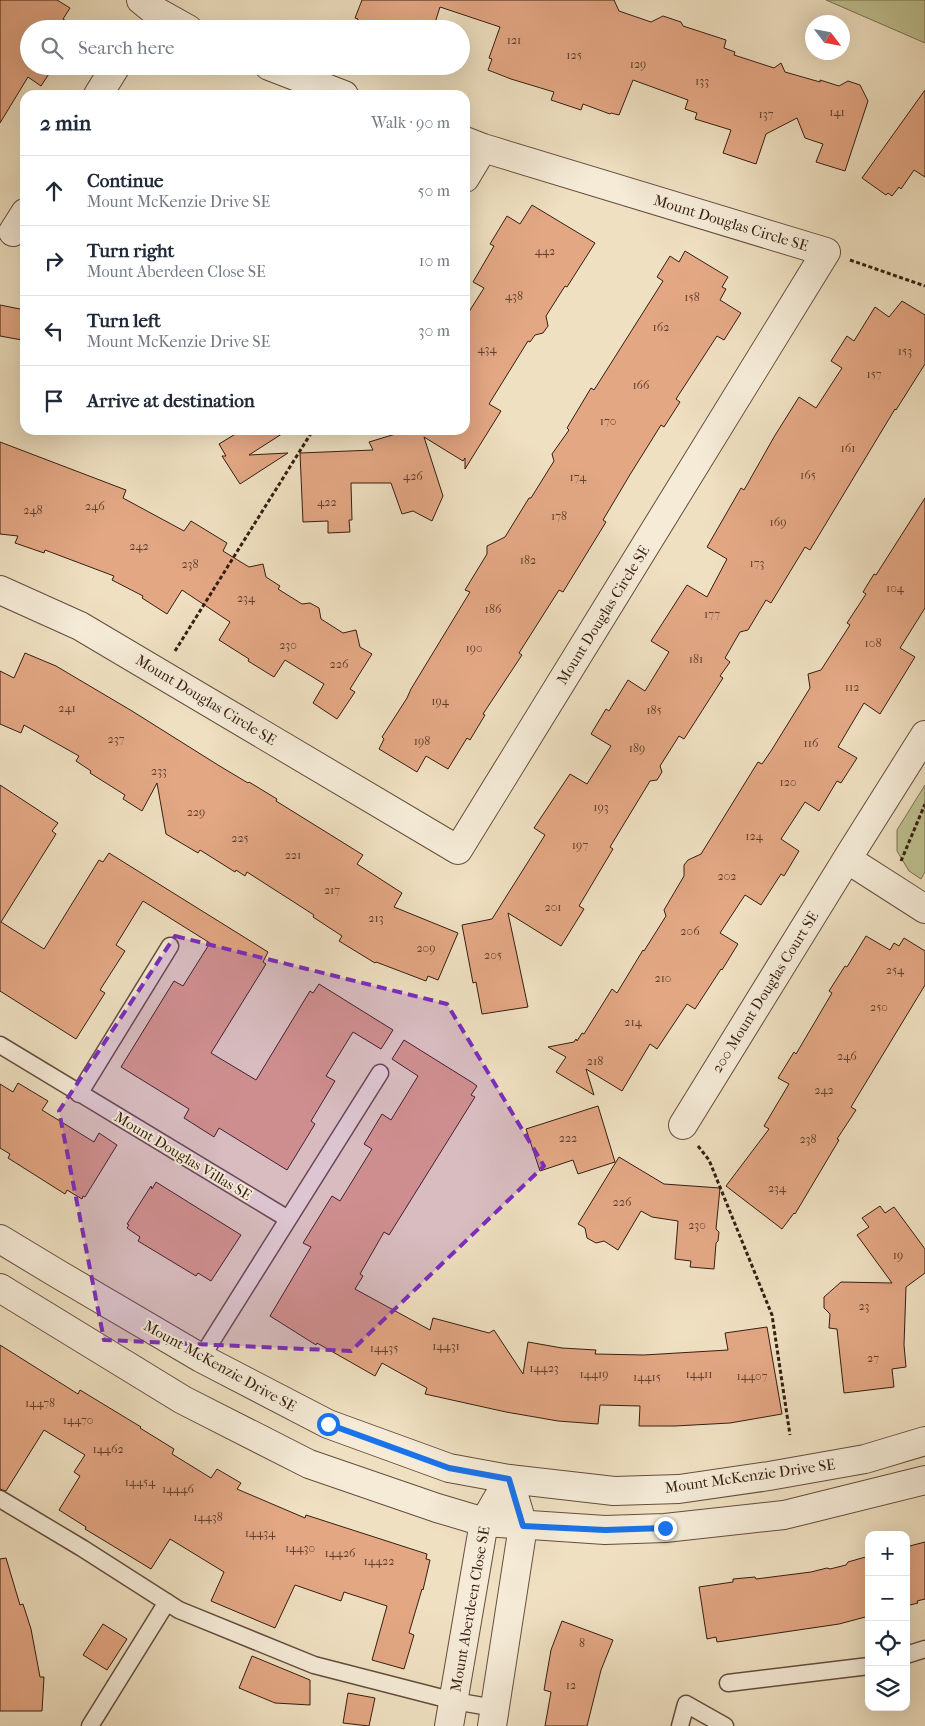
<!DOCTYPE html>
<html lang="en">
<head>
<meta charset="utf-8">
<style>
  :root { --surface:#fff; --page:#f6f6f7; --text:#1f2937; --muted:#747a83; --line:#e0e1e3 }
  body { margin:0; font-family:"IM FELL French Canon",serif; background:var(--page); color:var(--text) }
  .controls { position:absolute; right:15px; bottom:15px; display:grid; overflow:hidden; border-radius:10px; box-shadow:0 5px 20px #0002 }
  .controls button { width:45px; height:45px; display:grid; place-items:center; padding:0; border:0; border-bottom:1px solid var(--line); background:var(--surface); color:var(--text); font:25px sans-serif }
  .compass { position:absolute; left:805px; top:15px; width:45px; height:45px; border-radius:50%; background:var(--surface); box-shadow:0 5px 20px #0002; rotate:122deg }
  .stop { position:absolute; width:15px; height:15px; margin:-11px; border:4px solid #1a73e8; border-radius:50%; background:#fff }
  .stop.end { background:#1a73e8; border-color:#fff; box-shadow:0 1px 5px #0008 }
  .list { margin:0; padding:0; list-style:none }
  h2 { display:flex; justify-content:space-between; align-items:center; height:65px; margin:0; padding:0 20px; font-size:21px }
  h2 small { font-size:16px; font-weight:400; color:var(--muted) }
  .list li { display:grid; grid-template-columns:32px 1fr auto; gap:15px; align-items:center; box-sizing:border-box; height:70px; padding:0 20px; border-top:1px solid var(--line) }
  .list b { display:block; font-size:19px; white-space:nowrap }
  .list p { margin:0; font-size:16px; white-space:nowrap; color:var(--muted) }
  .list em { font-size:16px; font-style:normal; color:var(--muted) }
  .icon { flex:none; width:28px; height:28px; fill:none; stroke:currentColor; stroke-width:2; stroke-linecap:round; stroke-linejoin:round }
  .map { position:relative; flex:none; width:925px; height:1726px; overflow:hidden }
  .search { position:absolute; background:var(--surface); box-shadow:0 5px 20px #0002; left:20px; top:20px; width:450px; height:55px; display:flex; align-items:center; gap:12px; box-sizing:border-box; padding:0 18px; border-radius:28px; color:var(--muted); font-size:19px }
  .panel { position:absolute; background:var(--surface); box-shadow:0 5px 20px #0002; left:20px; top:90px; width:450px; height:345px; border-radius:15px }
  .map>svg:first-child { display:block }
</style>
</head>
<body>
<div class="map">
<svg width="925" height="1726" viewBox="0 0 925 1726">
  <rect width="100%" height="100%" fill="#efe0c1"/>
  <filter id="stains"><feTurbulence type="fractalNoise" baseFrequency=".004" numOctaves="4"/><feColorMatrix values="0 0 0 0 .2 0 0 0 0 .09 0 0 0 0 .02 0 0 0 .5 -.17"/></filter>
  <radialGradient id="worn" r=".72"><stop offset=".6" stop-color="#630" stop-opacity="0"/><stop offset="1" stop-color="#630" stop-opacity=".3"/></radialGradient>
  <path fill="#bec190" stroke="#7a7051" d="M826 0H925V43Z
    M925 785V872L921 879 909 871 897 851V830Z"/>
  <path fill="#e3a784" stroke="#361e12" d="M0 0H57L70 8 63 19 77 28 29 29V66H54L41 86 28 77 0 123Z
    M362 0H614L619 11 651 22 663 16 681 22 683 26 726 40 724 48 735 52 734 55 774 68 781 63 785 72 820 82V80L839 86 848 81 860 85 868 101 845 171 816 162 823 144 805 138 797 118 766 134 756 164 723 153 731 130 695 119 697 113 685 109 688 100 633 80 619 115 611 113 610 114 583 104 581 110 551 100 554 92 511 79 488 70 492 59 489 58 500 27 440 7 433 29H354L358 19 355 18Z
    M925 90V177L914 170 901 189 899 187 892 196 888 193 886 195 862 178Z
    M532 205 595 243 567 287 565 286 546 316 548 326 543 333 535 335 530 342 528 341 489 404 501 411 465 469V458L463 461 424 437 443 496 432 521 413 511 402 514 391 483H351L352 520H349L350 532 328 533V521L303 522 300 453 373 450 369 442 409 430H465V318L484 288 473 282 494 246 490 244 507 216 520 224Z
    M685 251 728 277 722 287 726 289 720 300 741 313 724 340 717 336 676 399 680 402 664 427 661 425 631 473 603 520 606 522 563 592 559 590 519 653 522 655 483 714 485 715 470 740 467 738 448 769 426 756 417 772 379 749 384 739 382 737 407 698 411 689 470 592 465 590 487 554V546L505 537 529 498H531L554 461 552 454 569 430 567 428 591 388 594 390 663 281 657 277 670 256 679 262Z
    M902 301 925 315V364L896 410 895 409 810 550 805 547 771 603 766 600 748 630 740 632 725 658 730 662 720 676 723 678 684 739 679 736 660 766 662 772 657 780 650 781 610 847 613 849 579 906 584 909 561 946 508 913 528 1007 482 1014 476 982 473 983 462 925 492 919 545 835 534 828 570 774 587 784 611 746 591 734 606 709 609 711 628 680 645 691 669 652 651 641 687 585 707 597 727 559 707 547 741 488 744 490 774 437 799 397 816 408 842 368 831 361 847 336 854 341 875 307 889 317Z
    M0 305 25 310V324L22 340 0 336Z
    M242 430H288L249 455 288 453 240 484 222 456H226L219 444Z
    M0 442 126 490 123 498 184 531 191 521 227 543 223 551 249 567 263 564 266 577 280 586 278 589 302 604 310 603 319 608 321 619 343 633 356 630 360 647 372 654 350 689 355 692 337 719 313 703 324 684 285 660 274 677 248 661 249 659 219 640 230 622 182 590 167 614 142 598 143 596 112 580 114 576 45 550 44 553 15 543 18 536 0 534Z
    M925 498V608L900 648 915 657 880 714 864 703 838 747 857 758 841 783 837 781 819 811 805 802 781 839 799 851 784 876 781 874 761 905 745 895 720 933 738 944 722 970 721 969 695 1009 687 1004 657 1049 650 1044 622 1091 586 1069 594 1095 556 1072 566 1057 548 1047 574 1042 576 1039 577 1041 582 1033 584 1034 612 989 617 993 643 950 644 951 666 916 664 910 684 876V865L688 860 701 854 758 762 762 764 771 751 810 688 808 674 821 670 850 625 847 623 866 594 863 592 874 574 876 575Z
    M25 653 56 666 132 711 218 765 248 783 249 782 277 799 276 801 363 855 357 864 402 893 394 907 458 933 438 980 428 976 426 981 376 962 375 963 339 941 342 936 313 917 314 915 247 872 245 876 236 870 235 872 200 850 198 853 166 834 157 783 142 811 123 799 125 795 90 773 91 771 76 761 79 756 24 725 21 733 0 724V671L14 678Z
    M0 785 58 823 52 831 56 834 1 922 44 949 99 860 103 862 109 853 268 952 263 962 266 964 211 1053 256 1080 310 991 313 993 319 984 393 1030 381 1049 353 1032 326 1076 335 1081 311 1121 315 1124 287 1170 219 1128 214 1137 184 1118 189 1109 121 1067 174 981 183 986 210 943 170 918 143 901 116 945 125 951 100 990 105 993 76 1039 0 991Z
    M866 936 890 950 894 943 899 946 904 938 925 951V985L851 1107 856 1110 837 1139 839 1140 795 1214 794 1213 782 1229 726 1186 769 1129 764 1126 789 1084 778 1078 794 1052 796 1054 832 993 829 991 845 966 847 967Z
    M404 1040 473 1083 477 1086 471 1095 475 1097 389 1235 384 1232 360 1274 363 1276 355 1289 430 1330 433 1318 489 1333 494 1330 523 1374 528 1342 562 1348 596 1350 595 1354 644 1355 728 1350 725 1333 767 1327 782 1414 730 1423 675 1426H639L640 1406 600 1405 598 1424 558 1421 506 1412 425 1394 427 1388 382 1363 375 1376 317 1343 316 1345 270 1316 311 1247 303 1243 316 1222 332 1196 340 1201 372 1149 364 1144 382 1114 391 1120 418 1076 392 1059Z
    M18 1083 48 1101 42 1110 94 1142 99 1133 117 1145 85 1197 83 1196 82 1199 67 1190 65 1194 8 1158 10 1154 0 1148V1084L13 1092Z
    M598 1106 615 1162 578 1174 573 1160 540 1171 526 1129Z
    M619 1157 664 1184 720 1188 716 1229 719 1232 718 1241 716 1243 714 1269 690 1267 691 1261 675 1259 678 1221 652 1217 641 1211 618 1250 604 1241 596 1243 587 1238 585 1228 578 1224Z
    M156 1182 241 1235 211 1281 198 1273 196 1276 138 1241 140 1237 127 1228 129 1225 127 1224 151 1186 152 1189Z
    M880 1206 885 1213 894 1207 925 1249V1273L906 1287 904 1345 906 1367 892 1369 894 1387 844 1393 837 1329 829 1328 830 1314 824 1308V1297L841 1282 892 1283 857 1235 869 1227 862 1218Z
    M0 1345 78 1394 80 1390 141 1427 140 1428 174 1449 172 1454 211 1478 217 1469 241 1483 237 1489 305 1518 306 1515 427 1554 426 1559 430 1560 423 1590 422 1589 409 1633 414 1635 404 1669 372 1660 387 1606 344 1592 341 1601 295 1585 275 1628 211 1601 224 1572 170 1539 151 1569 85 1529 86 1527 59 1510 80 1476 74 1472 85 1455 44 1430 6 1491 0 1489Z
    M925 1542V1599L917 1601 918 1603 906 1606V1547Z
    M869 1556V1616L839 1624 717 1642 716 1637 707 1639 699 1587 733 1582V1579L755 1577 756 1579 811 1572 827 1568 830 1569 846 1565 848 1562Z
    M6 1558 20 1605 23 1604 31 1629 40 1677H44L42 1711H0V1559Z
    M562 1621 613 1640 601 1670 587 1726H545L551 1692 544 1690 551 1650Z
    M103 1624 127 1639 107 1670 83 1655Z
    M252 1656 310 1680V1705L275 1703 239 1688Z
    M348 1693 375 1698 369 1726 343 1723Z"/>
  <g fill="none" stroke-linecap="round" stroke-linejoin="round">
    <g stroke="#644e3e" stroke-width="19">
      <path id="service" d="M0 1045 288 1219
        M79 1094 170 946
        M201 1358 380 1073
        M0 1499 82 1548 179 1610 314 1665 454 1701 495 1708
        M906 1655 925 1649
        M728 1683 869 1666
        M90 1726 167 1602
        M680 1726 686 1704 725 1726"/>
    </g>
    <g stroke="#644e3e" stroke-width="30">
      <path id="minor" d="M141 0 152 9 188 29
        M269 66 344 95
        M98 95 116 66
        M465 178 483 148
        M13 232 25 213
        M0 590 80 626 458 850 826 252 483 148 465 141
        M925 735 847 859 925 909
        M683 1125 847 859
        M449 1726 484 1522 509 1479
        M492 1726 523 1526 509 1479"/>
    </g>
    <g stroke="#644e3e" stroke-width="30">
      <path id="tertiary" d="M0 1239 58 1274 201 1358 328 1424 449 1468 509 1479 614 1491 679 1489 769 1476 865 1459 925 1441
        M0 1288 183 1400 309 1464 437 1508 484 1522 605 1530 665 1528 784 1515 925 1480"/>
    </g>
    <path stroke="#361e12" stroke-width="3" stroke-dasharray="4 2.5" stroke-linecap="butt" d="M850 260 925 286
      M175 651 313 430
      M901 861 925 804
      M698 1146 709 1160 772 1315 790 1435"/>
    <use href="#service" stroke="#f5ebd7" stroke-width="16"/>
    <use href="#minor" stroke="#f5ebd7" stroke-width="28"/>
    <use href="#tertiary" stroke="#f5ebd7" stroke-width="28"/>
  </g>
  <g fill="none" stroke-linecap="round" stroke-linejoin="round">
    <path stroke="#1a73e8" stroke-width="6" d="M328 1424 449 1468 509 1479 523 1526 605 1530 665 1528"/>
  </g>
  <path fill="#7b2cbf" fill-opacity="0.2" stroke="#7b2cbf" stroke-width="4" stroke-dasharray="10 6" stroke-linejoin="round" d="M175 936 447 1004 544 1166 351 1351 104 1340 59 1111Z"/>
  <g text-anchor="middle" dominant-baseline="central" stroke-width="4" stroke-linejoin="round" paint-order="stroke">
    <g font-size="12" fill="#61402e">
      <text x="514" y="40">121</text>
      <text x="574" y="55">125</text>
      <text x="638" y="64">129</text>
      <text x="702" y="81">133</text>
      <text x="837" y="112">141</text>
      <text x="766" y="114">137</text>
      <text x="545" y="251">442</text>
      <text x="514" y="296">438</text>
      <text x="692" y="297">158</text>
      <text x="661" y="327">162</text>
      <text x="487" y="349">434</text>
      <text x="905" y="351">153</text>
      <text x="874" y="374">157</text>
      <text x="641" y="385">166</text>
      <text x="608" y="421">170</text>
      <text x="848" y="448">161</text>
      <text x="808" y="475">165</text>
      <text x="413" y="476">426</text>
      <text x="578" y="477">174</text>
      <text x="327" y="502">422</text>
      <text x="95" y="506">246</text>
      <text x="33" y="510">248</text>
      <text x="559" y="516">178</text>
      <text x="778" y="522">169</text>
      <text x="139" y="546">242</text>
      <text x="528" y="560">182</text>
      <text x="757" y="563">173</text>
      <text x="190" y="564">238</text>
      <text x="895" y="588">104</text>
      <text x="246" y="598">234</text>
      <text x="493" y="609">186</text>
      <text x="712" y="614">177</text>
      <text x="873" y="643">108</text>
      <text x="288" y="645">230</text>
      <text x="474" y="648">190</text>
      <text x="696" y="659">181</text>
      <text x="339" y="664">226</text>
      <text x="852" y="687">112</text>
      <text x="440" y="701">194</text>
      <text x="67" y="708">241</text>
      <text x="654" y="710">185</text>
      <text x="116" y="739">237</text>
      <text x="422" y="741">198</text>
      <text x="811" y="743">116</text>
      <text x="637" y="748">189</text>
      <text x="159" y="771">233</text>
      <text x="788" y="782">120</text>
      <text x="601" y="807">193</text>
      <text x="196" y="812">229</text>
      <text x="754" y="836">124</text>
      <text x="240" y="838">225</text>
      <text x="580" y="845">197</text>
      <text x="293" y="855">221</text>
      <text x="727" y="876">202</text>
      <text x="332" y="890">217</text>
      <text x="553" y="907">201</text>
      <text x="376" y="918">213</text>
      <text x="690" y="931">206</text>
      <text x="426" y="948">209</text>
      <text x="493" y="955">205</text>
      <text x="895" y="970">254</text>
      <text x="663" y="978">210</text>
      <text x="879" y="1007">250</text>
      <text x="633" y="1022">214</text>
      <text x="847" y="1056">246</text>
      <text x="595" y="1061">218</text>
      <text x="824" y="1090">242</text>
      <text x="568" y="1138">222</text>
      <text x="808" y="1139">238</text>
      <text x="777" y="1188">234</text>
      <text x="622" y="1202">226</text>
      <text x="697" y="1225">230</text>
      <text x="898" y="1255">19</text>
      <text x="864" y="1306">23</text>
      <text x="446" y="1346">14431</text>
      <text x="384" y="1348">14435</text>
      <text x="873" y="1358">27</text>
      <text x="544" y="1368">14423</text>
      <text x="594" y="1374">14419</text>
      <text x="699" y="1374">14411</text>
      <text x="752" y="1376">14407</text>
      <text x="647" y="1377">14415</text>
      <text x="40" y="1403">14478</text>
      <text x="78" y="1420">14470</text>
      <text x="108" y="1449">14462</text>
      <text x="140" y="1482">14454</text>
      <text x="178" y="1489">14446</text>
      <text x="208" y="1517">14438</text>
      <text x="260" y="1533">14434</text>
      <text x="300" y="1548">14430</text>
      <text x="340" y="1553">14426</text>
      <text x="379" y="1561">14422</text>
      <text x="582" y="1643">8</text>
      <text x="571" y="1685">12</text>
    </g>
    <g font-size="15" fill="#361e12" stroke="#f5ebd7">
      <text transform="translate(731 223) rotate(17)">Mount Douglas Circle SE</text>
      <text transform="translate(603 615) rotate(-58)">Mount Douglas Circle SE</text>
      <text transform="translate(206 700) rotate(31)">Mount Douglas Circle SE</text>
      <text transform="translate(765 992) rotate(-58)">200 Mount Douglas Court SE</text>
      <text transform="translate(183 1156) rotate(31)">Mount Douglas Villas SE</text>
      <text transform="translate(220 1366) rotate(29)">Mount McKenzie Drive SE</text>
      <text transform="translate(750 1476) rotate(-8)">Mount McKenzie Drive SE</text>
      <text transform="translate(470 1609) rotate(-80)">Mount Aberdeen Close SE</text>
    </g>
  </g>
  <rect width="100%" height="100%" filter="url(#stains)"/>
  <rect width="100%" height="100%" fill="url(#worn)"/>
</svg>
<div class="controls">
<button>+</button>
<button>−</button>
<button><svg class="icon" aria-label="locate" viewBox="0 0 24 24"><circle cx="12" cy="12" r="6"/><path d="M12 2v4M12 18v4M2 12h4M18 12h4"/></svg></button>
<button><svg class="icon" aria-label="layers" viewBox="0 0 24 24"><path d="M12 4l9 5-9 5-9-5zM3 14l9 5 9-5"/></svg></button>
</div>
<svg class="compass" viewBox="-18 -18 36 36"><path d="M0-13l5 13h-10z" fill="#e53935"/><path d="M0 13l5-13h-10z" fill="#747a83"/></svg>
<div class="stop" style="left:328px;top:1424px"></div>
<div class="stop end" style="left:665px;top:1528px"></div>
<div class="search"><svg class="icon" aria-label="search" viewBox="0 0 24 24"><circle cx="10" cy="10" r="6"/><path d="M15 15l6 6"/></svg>Search here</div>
<section class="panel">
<h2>2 min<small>Walk · 90 m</small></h2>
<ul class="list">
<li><svg class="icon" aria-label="ahead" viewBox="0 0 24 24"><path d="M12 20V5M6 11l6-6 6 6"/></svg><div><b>Continue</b><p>Mount McKenzie Drive SE</p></div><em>50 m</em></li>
<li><svg class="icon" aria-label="right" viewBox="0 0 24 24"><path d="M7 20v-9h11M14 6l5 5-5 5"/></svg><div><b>Turn right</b><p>Mount Aberdeen Close SE</p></div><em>10 m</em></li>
<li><svg class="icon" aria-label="left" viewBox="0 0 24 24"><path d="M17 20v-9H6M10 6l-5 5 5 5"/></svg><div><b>Turn left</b><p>Mount McKenzie Drive SE</p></div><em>30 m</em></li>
<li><svg class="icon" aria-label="arrive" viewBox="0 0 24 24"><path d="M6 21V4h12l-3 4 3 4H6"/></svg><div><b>Arrive at destination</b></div></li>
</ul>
</section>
</div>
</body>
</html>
